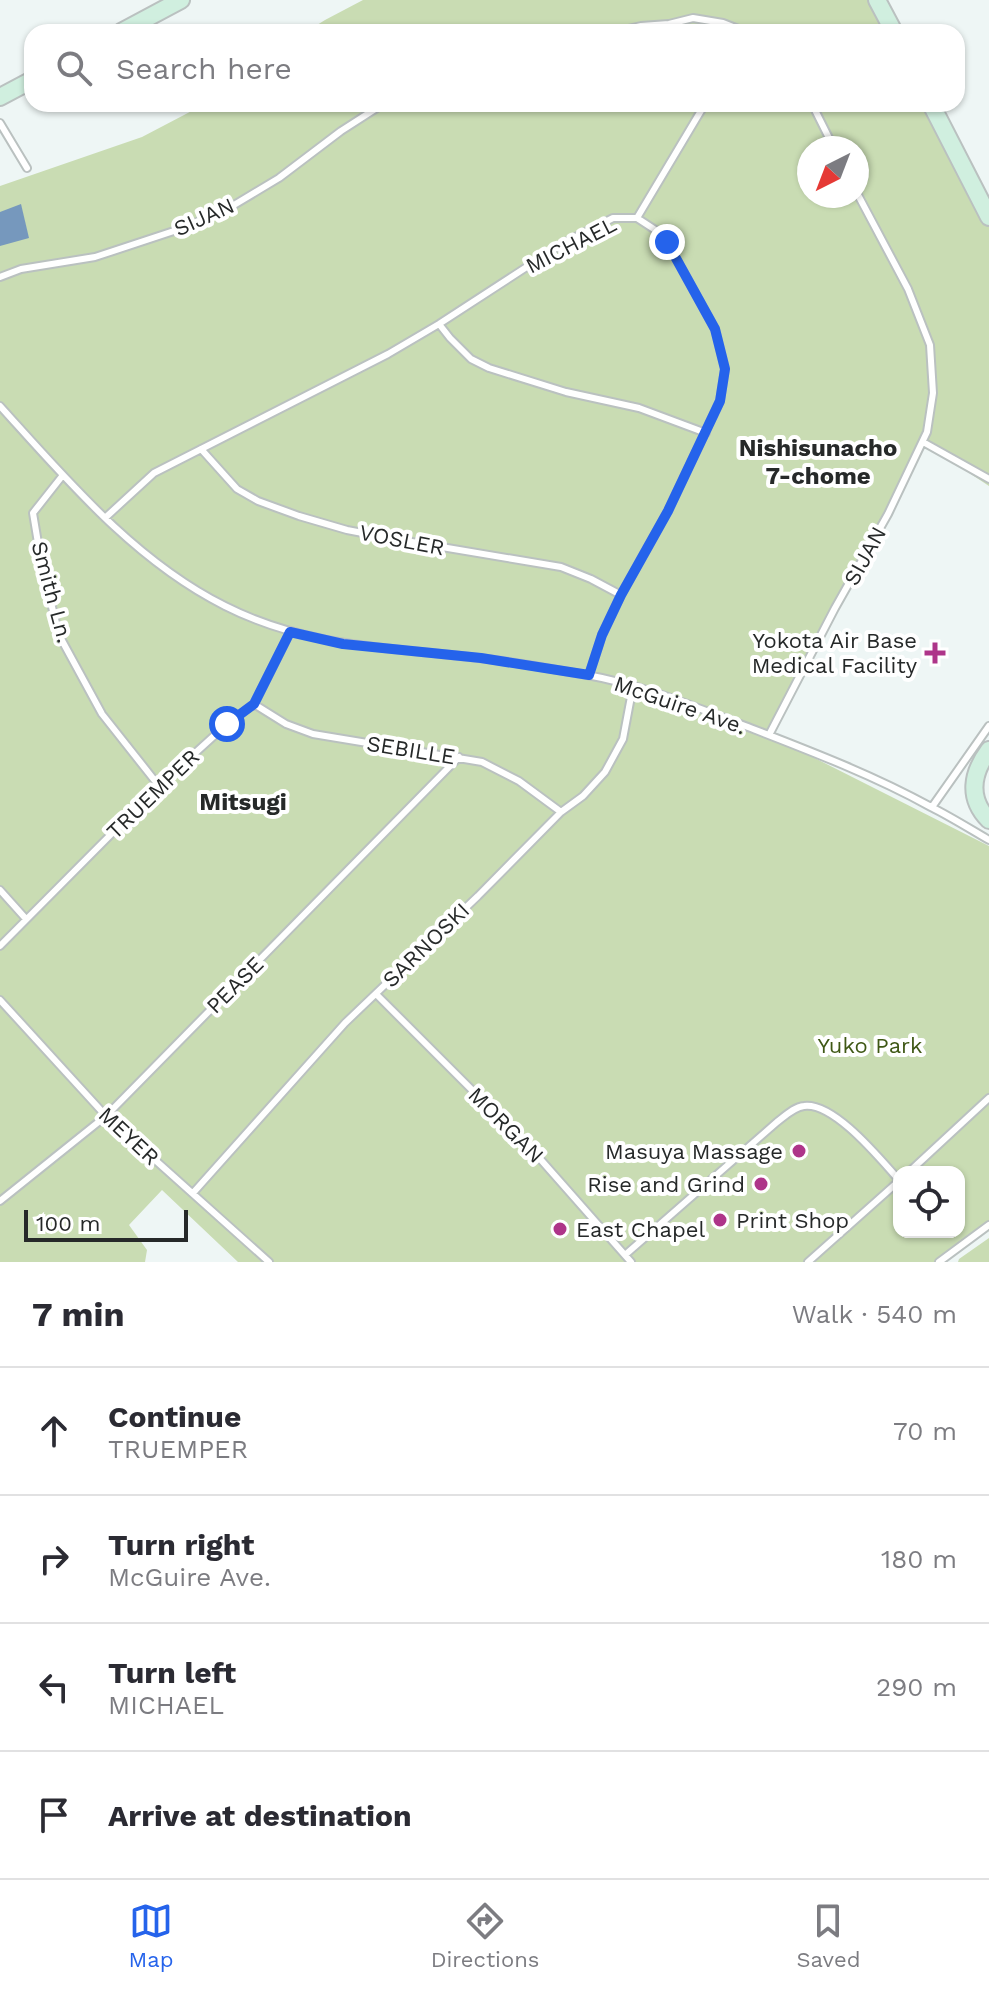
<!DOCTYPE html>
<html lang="en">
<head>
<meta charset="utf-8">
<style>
  :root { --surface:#fff; --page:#f2f2f3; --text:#2b2b33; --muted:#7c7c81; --line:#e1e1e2; --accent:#2563eb }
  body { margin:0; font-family:"Work Sans",sans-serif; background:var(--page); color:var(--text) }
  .controls { position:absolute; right:24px; bottom:24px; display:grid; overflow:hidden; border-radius:16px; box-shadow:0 2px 6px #0004 }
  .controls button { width:72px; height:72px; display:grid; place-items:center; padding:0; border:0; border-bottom:2px solid var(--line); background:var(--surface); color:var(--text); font:40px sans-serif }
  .compass { position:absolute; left:797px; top:136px; width:72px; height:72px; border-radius:50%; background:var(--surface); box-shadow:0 2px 6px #0004; rotate:222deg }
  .scale { position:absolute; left:24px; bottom:20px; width:164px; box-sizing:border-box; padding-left:8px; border:4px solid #262929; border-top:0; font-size:22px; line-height:28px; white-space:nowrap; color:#262929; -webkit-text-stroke:6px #fff; paint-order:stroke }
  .stop { position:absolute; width:24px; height:24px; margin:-18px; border:6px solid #2563eb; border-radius:50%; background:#fff }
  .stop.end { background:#2563eb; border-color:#fff; box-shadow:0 2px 8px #0008 }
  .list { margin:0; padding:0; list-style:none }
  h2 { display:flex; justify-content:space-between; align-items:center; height:104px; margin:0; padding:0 32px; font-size:34px }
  h2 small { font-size:26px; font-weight:400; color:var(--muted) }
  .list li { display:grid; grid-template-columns:52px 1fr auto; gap:24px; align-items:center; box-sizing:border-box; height:128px; padding:0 32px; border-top:2px solid var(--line) }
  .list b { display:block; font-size:30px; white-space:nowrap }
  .list p { margin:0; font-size:26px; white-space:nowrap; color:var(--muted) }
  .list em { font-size:26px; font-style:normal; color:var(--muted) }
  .icon { flex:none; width:44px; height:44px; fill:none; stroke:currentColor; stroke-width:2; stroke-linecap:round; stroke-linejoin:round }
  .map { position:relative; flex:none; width:989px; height:1262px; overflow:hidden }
  .search { position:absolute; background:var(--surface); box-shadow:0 2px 6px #0004; left:24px; right:24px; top:24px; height:88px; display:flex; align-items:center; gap:20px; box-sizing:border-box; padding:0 28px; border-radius:24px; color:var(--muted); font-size:30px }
  .sheet { height:616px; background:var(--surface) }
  nav { display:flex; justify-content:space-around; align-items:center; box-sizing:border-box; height:112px; border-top:2px solid var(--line); background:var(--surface); font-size:22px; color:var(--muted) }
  nav a { display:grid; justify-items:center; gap:4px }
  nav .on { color:var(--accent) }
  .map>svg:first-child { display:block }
</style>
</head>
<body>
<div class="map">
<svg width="989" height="1262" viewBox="0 0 989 1262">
  <rect width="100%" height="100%" fill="#eef6f5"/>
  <path fill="#c9dcb3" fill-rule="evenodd" d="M363 0H877L894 32H306L325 20Z
    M205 104H931L989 217V486L925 444 769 735 989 846V1227L943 1262H238L162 1190 129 1225 147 1250 145 1262H0V186L142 137ZM809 148H857V196H809ZM899 1172H959V1232H899Z
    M989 1238V1262H958L959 1259Z"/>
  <path fill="#7698bd" d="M21 204 29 238 0 246V212Z"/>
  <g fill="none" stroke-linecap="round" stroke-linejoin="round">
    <g stroke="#bac1c0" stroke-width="10">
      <path id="lane" d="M615 32 641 26 669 24 693 18 723 23 746 32
        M812 104 834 148
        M0 123 27 168
        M637 218 705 104
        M0 277 21 269 95 257 186 227 229 208 279 178 341 131 383 104
        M439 324 450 338 471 359 489 368 566 392 639 408 706 433
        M0 406C67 480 135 561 225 606 308 648 390 647 479 658 515 662 551 669 587 675 643 685 695 707 748 727 810 751 873 775 931 807 951 817 970 829 989 840
        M923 442 989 479
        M201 449 237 489 258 501 299 516 347 530 394 539 561 567 591 579 621 595
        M63 475 33 513 42 567 59 635 102 714 159 786
        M105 518 154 473 388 354 439 324 562 244 613 218H637L663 235 715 329 725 369 720 401 668 511 621 595 602 635 589 675
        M254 704 286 724 313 734 482 762 519 781 561 812
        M769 735 835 608 888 514 927 432 933 393 930 345 908 289 857 193
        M932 807 989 726
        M0 890 26 919
        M0 946 159 786 227 724 254 704 290 632
        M376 994 534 1152 631 1262
        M0 1000 106 1116 269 1262
        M909 1172 989 1098
        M193 1193 345 1023 478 896 561 812 583 796 605 772 623 739 633 686
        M0 1201 106 1116 459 757
        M625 1255 777 1122C785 1116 794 1107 804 1106 834 1102 880 1159 899 1180
        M808 1262 899 1181
        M939 1262 989 1225"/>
    </g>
    <g stroke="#bac1c0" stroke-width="20">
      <path id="secondary" d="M877 0 894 32
        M121 32 181 0
        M0 97 32 80
        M931 104 989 217
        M989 750C972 773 967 798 989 820"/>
    </g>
    <use href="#lane" stroke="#fff" stroke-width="6"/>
    <use href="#secondary" stroke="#d0efdf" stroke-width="16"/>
  </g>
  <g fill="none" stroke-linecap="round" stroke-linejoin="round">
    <path stroke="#2563eb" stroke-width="10" d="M227 724 254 704 290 632 343 644 481 658 589 675 602 635 621 595 668 511 720 401 725 369 715 329 667 242"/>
  </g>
  <g fill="#ae3589" stroke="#fff" stroke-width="3">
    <path d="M931 641h8v8h8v8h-8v8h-8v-8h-8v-8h8z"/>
    <circle cx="799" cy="1151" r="8"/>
    <circle cx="761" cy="1184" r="8"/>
    <circle cx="720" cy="1220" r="8"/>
    <circle cx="560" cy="1229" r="8"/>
  </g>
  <g text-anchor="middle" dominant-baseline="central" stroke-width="8" stroke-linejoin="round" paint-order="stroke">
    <g font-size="22" fill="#262929" stroke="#fff">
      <text transform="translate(204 217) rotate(-24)">SIJAN</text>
      <text transform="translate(571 245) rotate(-27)">MICHAEL</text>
      <text transform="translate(402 540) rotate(11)">VOSLER</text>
      <text transform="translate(865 556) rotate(-61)">SIJAN</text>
      <text transform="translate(52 592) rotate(75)">Smith Ln.</text>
      <text transform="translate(680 705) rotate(19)">McGuire Ave.</text>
      <text transform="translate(411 750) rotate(9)">SEBILLE</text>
      <text transform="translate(153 794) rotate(-44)">TRUEMPER</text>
      <text transform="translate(426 945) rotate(-44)">SARNOSKI</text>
      <text transform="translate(235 985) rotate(-45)">PEASE</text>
      <text transform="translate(506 1125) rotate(45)">MORGAN</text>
      <text transform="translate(129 1136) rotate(43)">MEYER</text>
    </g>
    <g font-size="22" fill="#262929" stroke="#fff" text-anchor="end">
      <text x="917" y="640">Yokota Air Base<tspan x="917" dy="25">Medical Facility</tspan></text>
      <text x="783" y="1151">Masuya Massage</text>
      <text x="745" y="1184">Rise and Grind</text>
      <text x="736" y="1220" text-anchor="start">Print Shop</text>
      <text x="576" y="1229" text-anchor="start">East Chapel</text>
    </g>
    <g font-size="22" fill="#3f5815" stroke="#fff">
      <text x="870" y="1045">Yuko Park</text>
    </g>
    <g font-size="24" font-weight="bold" fill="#262929" stroke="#fff">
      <text x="818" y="448">Nishisunacho<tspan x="818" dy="28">7-chome</tspan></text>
      <text x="243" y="802">Mitsugi</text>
    </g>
  </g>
</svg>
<div class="controls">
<button><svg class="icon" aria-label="locate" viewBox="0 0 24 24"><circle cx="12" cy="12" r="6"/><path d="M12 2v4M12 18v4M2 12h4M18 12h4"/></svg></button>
</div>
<svg class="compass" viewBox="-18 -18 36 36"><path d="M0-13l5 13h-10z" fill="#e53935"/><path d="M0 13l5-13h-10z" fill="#7c7c81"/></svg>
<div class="scale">100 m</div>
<div class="stop" style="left:227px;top:724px"></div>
<div class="stop end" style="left:667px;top:242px"></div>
<div class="search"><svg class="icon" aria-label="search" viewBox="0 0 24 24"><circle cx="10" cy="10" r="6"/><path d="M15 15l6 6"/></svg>Search here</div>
</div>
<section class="sheet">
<h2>7 min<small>Walk · 540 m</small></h2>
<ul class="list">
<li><svg class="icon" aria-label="ahead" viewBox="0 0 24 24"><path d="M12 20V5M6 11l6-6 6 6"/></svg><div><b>Continue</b><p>TRUEMPER</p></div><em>70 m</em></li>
<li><svg class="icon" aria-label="right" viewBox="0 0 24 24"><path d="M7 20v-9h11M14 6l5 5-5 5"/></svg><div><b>Turn right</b><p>McGuire Ave.</p></div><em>180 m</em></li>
<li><svg class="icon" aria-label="left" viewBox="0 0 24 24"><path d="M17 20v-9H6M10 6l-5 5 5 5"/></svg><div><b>Turn left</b><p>MICHAEL</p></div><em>290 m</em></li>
<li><svg class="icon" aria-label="arrive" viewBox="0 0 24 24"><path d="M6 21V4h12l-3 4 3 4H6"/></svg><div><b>Arrive at destination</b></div></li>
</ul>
</section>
<nav>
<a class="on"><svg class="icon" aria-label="map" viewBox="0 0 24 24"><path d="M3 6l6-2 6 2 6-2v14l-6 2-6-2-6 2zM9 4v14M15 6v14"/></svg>Map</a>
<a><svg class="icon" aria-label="directions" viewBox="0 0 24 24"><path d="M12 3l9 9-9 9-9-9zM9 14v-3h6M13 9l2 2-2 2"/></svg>Directions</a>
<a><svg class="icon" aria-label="saved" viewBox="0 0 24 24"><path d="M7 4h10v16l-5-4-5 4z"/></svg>Saved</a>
</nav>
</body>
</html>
